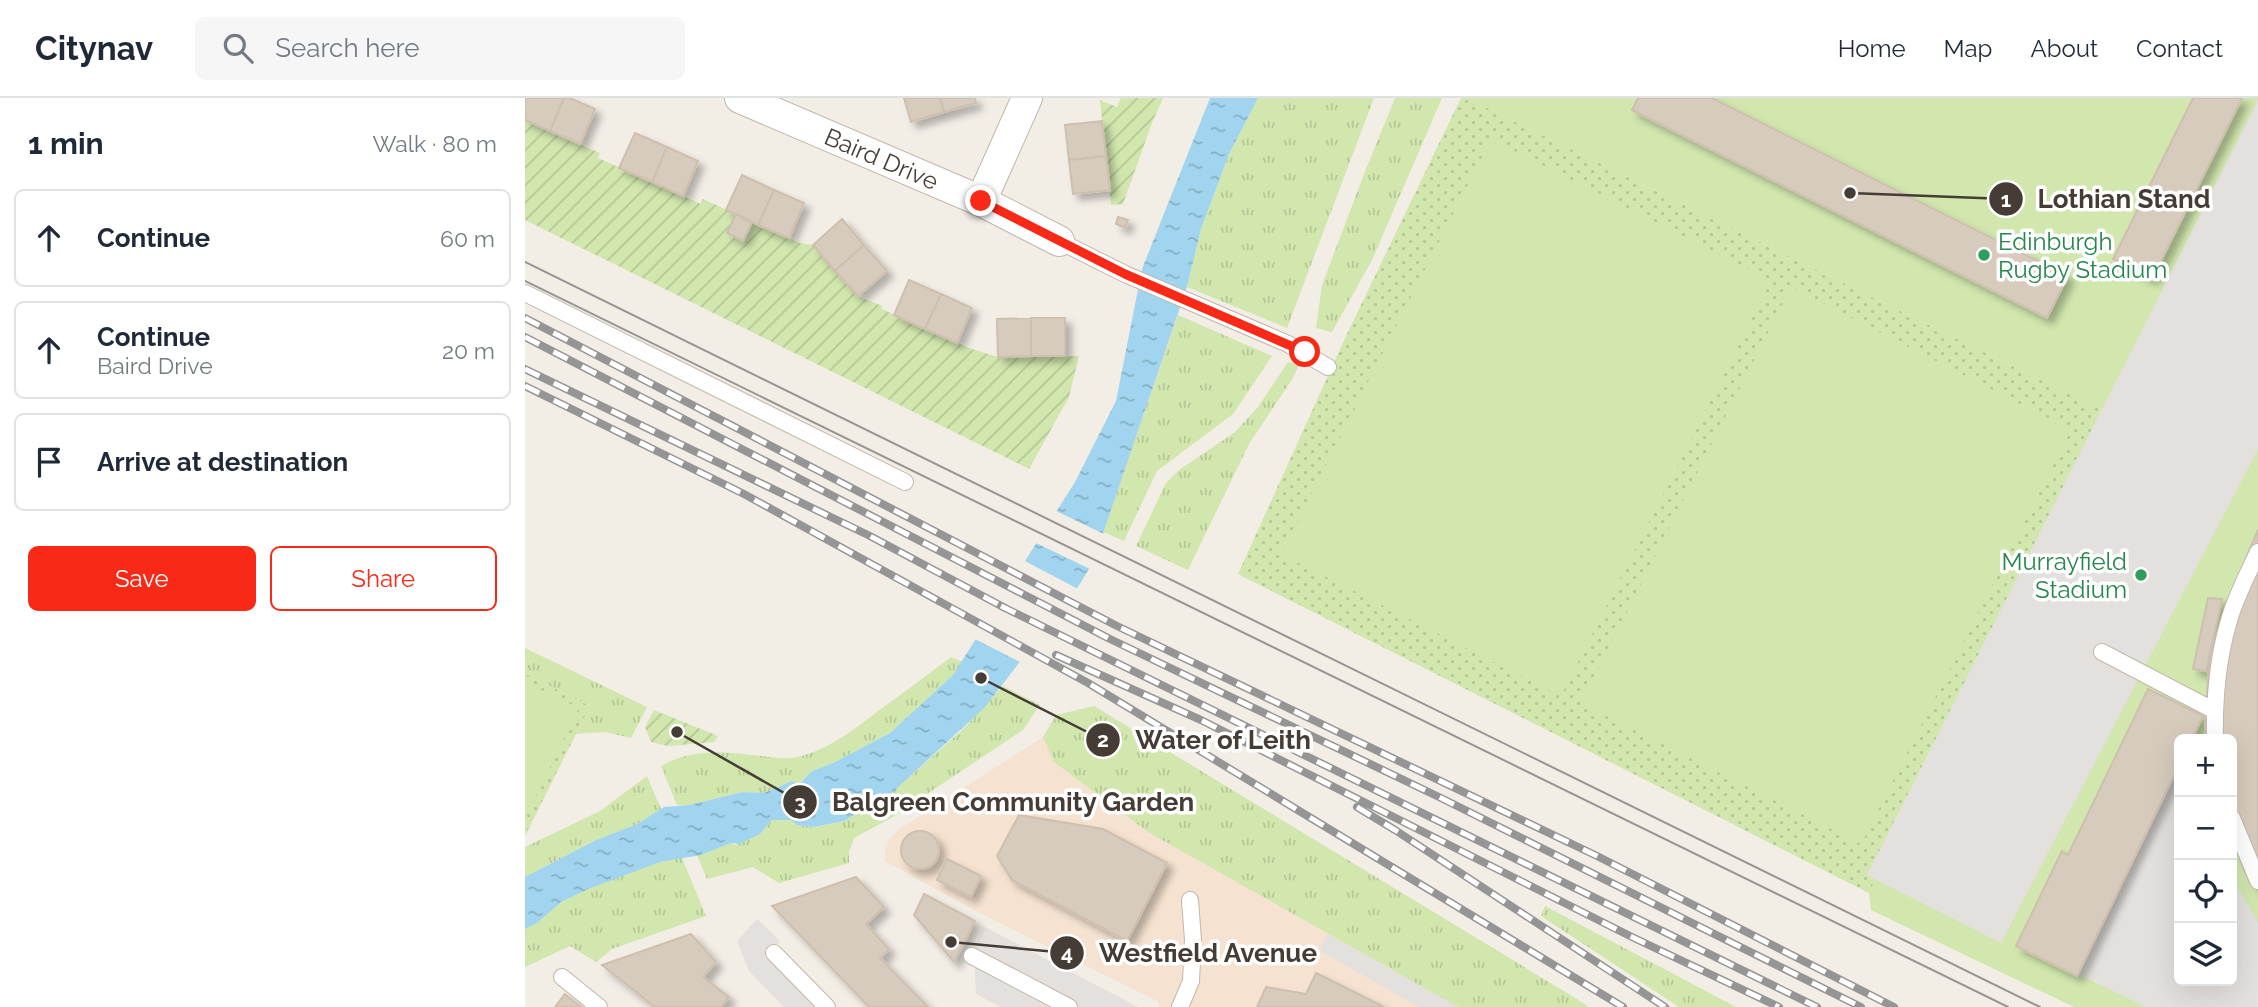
<!DOCTYPE html>
<html lang="en">
<head>
<meta charset="utf-8">
<style>
  :root { --surface:#fff; --page:#f6f6f7; --text:#1f2937; --muted:#747a83; --line:#e0e1e3; --accent:#f82916 }
  body { margin:0; font-family:Raleway,sans-serif; background:var(--page); color:var(--text) }
  .controls { position:absolute; right:21px; bottom:21px; display:grid; overflow:hidden; border-radius:10px; box-shadow:0 7px 28px #0002 }
  .controls button { width:63px; height:63px; display:grid; place-items:center; padding:0; border:0; border-bottom:2px solid var(--line); background:var(--surface); color:var(--text); font:35px sans-serif }
  .stop { position:absolute; width:21px; height:21px; margin:-16px; border:5px solid #f82916; border-radius:50%; background:#fff }
  .stop.end { background:#f82916; border-color:#fff; box-shadow:0 2px 7px #0008 }
  .list { margin:0; padding:0; list-style:none }
  h2 { display:flex; justify-content:space-between; align-items:center; height:91px; margin:0; padding:0 28px; font-size:30px }
  h2 small { font-size:23px; font-weight:400; color:var(--muted) }
  .list li { display:grid; grid-template-columns:46px 1fr auto; gap:21px; align-items:center; box-sizing:border-box; height:98px; margin:0 14px 14px; padding:0 14px; border:2px solid var(--line); border-radius:10px }
  .list b { display:block; font-size:26px; white-space:nowrap }
  .list p { margin:0; font-size:23px; white-space:nowrap; color:var(--muted) }
  .list em { font-size:23px; font-style:normal; color:var(--muted) }
  .actions { display:flex; gap:14px; padding:21px 28px }
  .actions a { flex:1; padding:16px 0; border:2px solid var(--accent); border-radius:10px; text-align:center; font-size:24px; color:var(--accent) }
  .actions .main { background:var(--accent); color:#fff }
  .icon { flex:none; width:38px; height:38px; fill:none; stroke:currentColor; stroke-width:2; stroke-linecap:round; stroke-linejoin:round }
  .map { position:relative; flex:none; width:1733px; height:909px; overflow:hidden }
  header { display:flex; align-items:center; gap:42px; box-sizing:border-box; height:98px; padding:0 35px; background:var(--surface); border-bottom:2px solid var(--line) }
  header strong { font-size:33px }
  nav { display:flex; gap:38px; margin-inline-start:auto; font-size:24px }
  .search { width:490px; height:63px; background:var(--page); display:flex; align-items:center; gap:18px; box-sizing:border-box; padding:0 24px; border-radius:10px; color:var(--muted); font-size:26px }
  main { display:flex }
  aside { flex:1; background:var(--surface) }
  .map>svg:first-child { display:block }
</style>
</head>
<body>
<header>
<strong>Citynav</strong>
<div class="search"><svg class="icon" aria-label="search" viewBox="0 0 24 24"><circle cx="10" cy="10" r="6"/><path d="M15 15l6 6"/></svg>Search here</div>
<nav><a>Home</a><a>Map</a><a>About</a><a>Contact</a></nav>
</header>
<main>
<aside>
<h2>1 min<small>Walk · 80 m</small></h2>
<ul class="list">
<li><svg class="icon" aria-label="ahead" viewBox="0 0 24 24"><path d="M12 20V5M6 11l6-6 6 6"/></svg><div><b>Continue</b></div><em>60 m</em></li>
<li><svg class="icon" aria-label="ahead" viewBox="0 0 24 24"><path d="M12 20V5M6 11l6-6 6 6"/></svg><div><b>Continue</b><p>Baird Drive</p></div><em>20 m</em></li>
<li><svg class="icon" aria-label="arrive" viewBox="0 0 24 24"><path d="M6 21V4h12l-3 4 3 4H6"/></svg><div><b>Arrive at destination</b></div></li>
</ul>
<div class="actions"><a class="main">Save</a><a>Share</a></div>
</aside>
<div class="map">
<svg width="1733" height="909" viewBox="0 0 1733 909">
  <defs>
    <pattern id="grass-tufts" width="24" height="20" patternUnits="userSpaceOnUse" patternTransform="scale(1.75)"><rect width="24" height="20" fill="#d1e7ae"/><path d="M3 7l-1-3M5 7V3M7 7l1-3M15 17l-1-3M17 17v-4M19 17l1-3" fill="none" stroke="#b5c796"/></pattern>
    <pattern id="park-dots" width="8" height="8" patternUnits="userSpaceOnUse" patternTransform="scale(1.75)"><rect width="8" height="8" fill="#d1e7ae"/><path d="M2 2h.1M6 6h.1" fill="none" stroke="#b5c796" stroke-width="1.8" stroke-linecap="round"/></pattern>
    <pattern id="garden-furrows" width="10" height="10" patternUnits="userSpaceOnUse" patternTransform="scale(1.75)"><rect width="10" height="10" fill="#d1e7ae"/><path d="M-1 1l2-2M0 10L10 0M9 11l2-2" fill="none" stroke="#b5c796"/></pattern>
    <pattern id="water-ripples" width="26" height="14" patternUnits="userSpaceOnUse" patternTransform="scale(1.75)"><rect width="26" height="14" fill="#a1d5ef"/><path d="M2 4q2-2 4 0t4 0M15 11q2-2 4 0t4 0" fill="none" stroke="#85aec2"/></pattern>
    <filter id="shadow"><feDropShadow dx="6" dy="6" stdDeviation="3.5" flood-color="#0004"/></filter>
  </defs>
  <rect width="100%" height="100%" fill="#f2ede5"/>
  <path fill="#f5e2d0" d="M518 639 823 841 946 909H634V904L447 811 360 763V747L373 732Z"/>
  <path fill="url(#grass-tufts)" d="M733 0H849L762 230 662 189 676 131 704 56Z
    M870 0H917L847 162 807 234 791 230 797 187 841 71Z
    M653 217 747 258 708 316 632 373 599 443 578 434Z
    M763 264 774 267 768 280 724 346 663 472 611 448 641 385 654 372 710 334 733 309Z
    M0 550 122 609 106 640 80 634 51 636 65 608 0 576Z
    M426 559 438 564 428 577 365 635 308 665 287 673 273 686 268 683 239 695 218 694 164 707H152L136 668C167 650 201 654 236 658 248 659 261 662 273 659 305 651 331 630 356 611 380 594 403 576 426 559Z
    M478 588 515 607 498 632 366 720 329 740 324 754V765L254 785 228 769 182 781 172 757 206 745 210 747 235 736 247 722H266L272 727 290 729 319 723 352 703 354 706 436 633Z
    M569 608 1047 898 1064 909H933L623 734 529 664 518 639 531 617Z
    M122 678 136 711 112 726 69 743 0 779V749L75 713Z
    M157 760 181 818 87 851 71 864 45 848 0 869V831C13 824 22 814 35 805 61 788 125 763 157 760Z
    M1020 808 1211 909H1154L1016 818Z"/>
  <path fill="url(#park-dots)" d="M936 0H942L1579 313 1344 795 713 476 821 238Z
    M0 576 65 608 0 738Z"/>
  <path fill="url(#garden-furrows)" d="M596 0H638L627 25 598 106 586 107 575 2 592 9Z
    M0 22 75 55 73 60 176 106 178 101 211 116 202 135 227 124 275 145 288 147 333 198 357 208V211L444 250 473 259 554 258 544 299 504 371 0 122Z
    M129 612 193 638 189 644 143 648 126 644 120 629Z"/>
  <path fill="#d1e7ae" fill-rule="evenodd" d="M942 0H1733V909H1549L1346 812 1344 795 1579 313ZM1654 641H1707V883H1654Z
    M966 41 1246 183 1036 598 756 456Z
    M1266 189 1546 332 1336 746 1056 605Z
    M0 584 54 610 0 720Z"/>
  <path fill="#e3e0dd" d="M1733 2V351L1476 845 1342 777Z
    M1654 668V883H1707V780L1733 824V909H1621L1553 876Z
    M232 821 255 843 240 858 290 909H259L224 873 212 843Z
    M458 828 613 909H476L451 896 449 852Z
    M803 836 933 909H894L794 852Z"/>
  <path fill="url(#water-ripples)" d="M685 0H733L704 56 676 131 662 189 569 462 555 486 460 609 355 706 352 703 319 723 289 729 272 727 266 722H247L235 736 214 746 206 745 176 757 135 764 63 791 36 804 12 825 0 831V779L69 743 112 726 139 709 164 707 218 694 239 695 267 683 274 686 287 673 308 665 365 635 428 577 550 384 591 303 617 171Z"/>
  <path fill="#f2ede5" d="M529 412 581 437 567 472 509 444Z
    M498 462 555 492 499 566 448 540Z"/>
  <path fill="#d7cbbd" stroke="#cebfae" stroke-width="2" filter="url(#shadow)" d="M0 0H39L25 33 0 22Z
    M39 0H45L70 11 55 46 25 33Z
    M379 0H415L419 14 386 24Z
    M415 0H450L451 5 419 14Z
    M1113 0H1187L1543 178 1522 220 1107 12Z
    M1668 0H1717L1627 181 1588 161Z
    M577 23 581 58 544 62 540 27Z
    M110 35 142 49 127 84 94 70Z
    M142 49 173 63 158 98 127 84Z
    M581 58 585 92 548 96 544 62Z
    M217 77 249 92 233 127 201 112Z
    M249 92 279 105 264 140 233 127Z
    M211 116 227 124 218 143 202 135Z
    M593 119 603 122 600 130 591 126Z
    M317 121 339 147 310 173 288 147Z
    M339 147 362 173 333 198 310 173Z
    M384 182 416 196 400 231 369 217Z
    M416 196 447 210 432 245 400 231Z
    M506 220V258L473 259 472 221Z
    M506 220H540V258H506Z
    M1733 432V793L1707 745V641H1680V621L1685 557 1705 498Z
    M1683 500 1697 501 1681 573 1668 571Z
    M1623 591 1678 618 1667 641H1654V667L1552 878 1491 848 1537 753 1543 757Z
    M494 717 578 731 642 765 602 843 487 782 472 758Z
    M376 752a19 19 0 1 1 38 0a19 19 0 1 1-38 0Z
    M422 761 456 778 446 799 412 782Z
    M331 779 359 809 341 826 364 851 355 860 403 909H344L247 808Z
    M399 796 450 823 429 864 389 817Z
    M166 836 191 864 178 879 204 899 196 909H130L77 867Z
    M791 875 859 909H732L741 889 781 896Z
    M40 896 56 909H30Z"/>
  <g fill="none" stroke-linecap="round" stroke-linejoin="round">
    <g stroke="#c1b7ab" stroke-width="18">
      <path id="service" d="M534 143 600 176 763 246 803 269
        M0 195 380 384
        M1577 554 1690 613
        M1690 641C1689 598 1693 555 1707 513 1714 493 1724 473 1733 454
        M1707 720 1733 783
        M249 855 302 909
        M447 858 544 909
        M37 879 74 909
        M655 909 666 883 668 842 665 802"/>
    </g>
    <g stroke="#c1b7ab" stroke-width="32">
      <g id="minor">
        <path id="s1" d="M215 0 456 103 534 143"/>
        <path d="M456 103 502 0"/>
      </g>
    </g>
    <use href="#service" stroke="#fff" stroke-width="16"/>
    <use href="#minor" stroke="#fff" stroke-width="30"/>
    <path stroke="#959595" stroke-width="2" d="M0 164 1515 909
      M0 183 1483 909"/>
    <g stroke="#959595" stroke-width="8">
      <path id="rail" d="M0 220 592 528 1072 758 1369 909
        M0 239 585 541 914 699 1336 909
        M0 271 345 438 482 511
        M0 288 219 396 563 585 1098 909
        M476 508 1292 909
        M531 557 676 622 1107 839 1254 909
        M832 709 870 732 1140 909"/>
    </g>
    <use href="#rail" stroke="#fff" stroke-width="5" stroke-dasharray="16" stroke-linecap="butt"/>
  </g>
  <g fill="none" stroke-linecap="round" stroke-linejoin="round">
    <path stroke="#f82916" stroke-width="9" d="M456 103 600 176 780 254"/>
  </g>
  <g fill="#2e9e5b" stroke="#fff" stroke-width="2.5">
    <circle cx="1459" cy="157" r="7"/>
    <circle cx="1616" cy="477" r="7"/>
  </g>
  <g text-anchor="middle" dominant-baseline="central" stroke-width="7" stroke-linejoin="round" paint-order="stroke">
    <g font-size="24" fill="#453d35" stroke="#fff">
      <text stroke="none"><textPath href="#s1" startOffset="154">Baird Drive</textPath></text>
    </g>
    <g font-size="24" fill="#27864d" stroke="#fff" text-anchor="start">
      <text x="1473" y="143">Edinburgh<tspan x="1473" dy="28">Rugby Stadium</tspan></text>
      <text x="1602" y="463" text-anchor="end">Murrayfield<tspan x="1602" dy="28">Stadium</tspan></text>
    </g>
  </g>
  <path fill="none" stroke="#453d35" stroke-width="2.5" d="M1325 95L1481 101M456 580L578 642M152 634L275 704M426 844L542 855"/>
  <g fill="#453d35" stroke="#fff" stroke-width="2.5">
    <circle cx="1325" cy="95" r="7"/>
    <circle cx="456" cy="580" r="7"/>
    <circle cx="152" cy="634" r="7"/>
    <circle cx="426" cy="844" r="7"/>
    <circle cx="1481" cy="101" r="18"/>
    <circle cx="578" cy="642" r="18"/>
    <circle cx="275" cy="704" r="18"/>
    <circle cx="542" cy="855" r="18"/>
  </g>
  <g font-size="21" text-anchor="middle" font-weight="bold" fill="#fff">
    <text x="1481" y="109">1</text>
    <text x="578" y="649">2</text>
    <text x="275" y="712">3</text>
    <text x="542" y="862">4</text>
  </g>
  <g font-size="26" text-anchor="middle" font-weight="bold" fill="#453d35" stroke="#fff" stroke-width="7" stroke-linejoin="round" paint-order="stroke">
    <text x="1599" y="110">Lothian Stand</text>
    <text x="698" y="651">Water of Leith</text>
    <text x="488" y="713">Balgreen Community Garden</text>
    <text x="683" y="864">Westfield Avenue</text>
  </g>
</svg>
<div class="controls">
<button>+</button>
<button>−</button>
<button><svg class="icon" aria-label="locate" viewBox="0 0 24 24"><circle cx="12" cy="12" r="6"/><path d="M12 2v4M12 18v4M2 12h4M18 12h4"/></svg></button>
<button><svg class="icon" aria-label="layers" viewBox="0 0 24 24"><path d="M12 4l9 5-9 5-9-5zM3 14l9 5 9-5"/></svg></button>
</div>
<div class="stop" style="left:780px;top:254px"></div>
<div class="stop end" style="left:456px;top:103px"></div>
</div>
</main>
</body>
</html>
